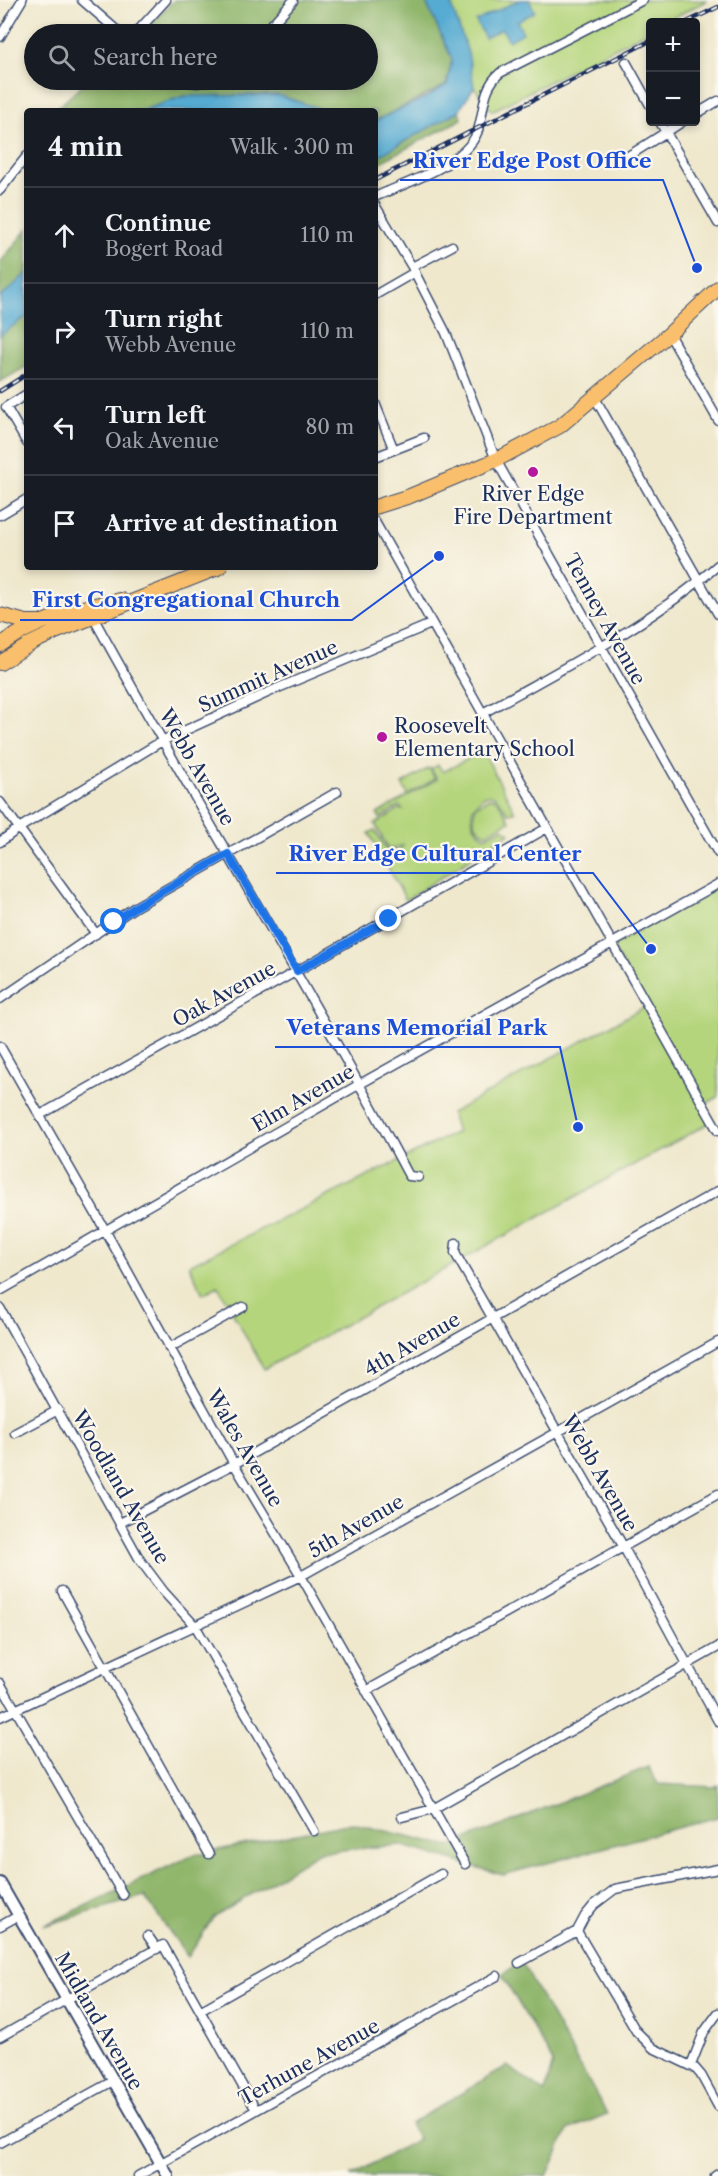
<!DOCTYPE html>
<html lang="en">
<head>
<meta charset="utf-8">
<style>
  :root { --surface:#171b24; --page:#20242c; --text:#f1f3f6; --muted:#9ea1a6; --line:#363941 }
  body { margin:0; font-family:"Libre Caslon Text",serif; background:var(--page); color:var(--text) }
  .controls { position:absolute; right:18px; top:18px; display:grid; overflow:hidden; border-radius:6px; box-shadow:0 3px 9px #0003 }
  .controls button { width:54px; height:54px; display:grid; place-items:center; padding:0; border:0; border-bottom:2px solid var(--line); background:var(--surface); color:var(--text); font:30px sans-serif }
  .stop { position:absolute; width:18px; height:18px; margin:-14px; border:4px solid #1a73e8; border-radius:50%; background:#fff }
  .stop.end { background:#1a73e8; border-color:#fff; box-shadow:0 2px 6px #0008 }
  .list { margin:0; padding:0; list-style:none }
  h2 { display:flex; justify-content:space-between; align-items:center; height:78px; margin:0; padding:0 24px; font-size:26px }
  h2 small { font-size:20px; font-weight:400; color:var(--muted) }
  .list li { display:grid; grid-template-columns:39px 1fr auto; gap:18px; align-items:center; box-sizing:border-box; height:96px; padding:0 24px; border-top:2px solid var(--line) }
  .list b { display:block; font-size:22px; white-space:nowrap }
  .list p { margin:0; font-size:20px; white-space:nowrap; color:var(--muted) }
  .list em { font-size:20px; font-style:normal; color:var(--muted) }
  .icon { flex:none; width:33px; height:33px; fill:none; stroke:currentColor; stroke-width:2; stroke-linecap:round; stroke-linejoin:round }
  .map { position:relative; flex:none; width:718px; height:2176px; overflow:hidden }
  .search { position:absolute; background:var(--surface); box-shadow:0 3px 9px #0003; left:24px; top:24px; width:354px; height:66px; display:flex; align-items:center; gap:15px; box-sizing:border-box; padding:0 21px; border-radius:33px; color:var(--muted); font-size:22px }
  .panel { position:absolute; background:var(--surface); box-shadow:0 3px 9px #0003; left:24px; top:108px; width:354px; height:462px; border-radius:6px }
  .map>svg:first-child { display:block }
</style>
</head>
<body>
<div class="map">
<svg width="718" height="2176" viewBox="0 0 718 2176">
  <rect width="100%" height="100%" fill="#fbf7ec"/>
  <filter id="ink" filterUnits="userSpaceOnUse"><feTurbulence type="fractalNoise" baseFrequency=".0167" numOctaves="2"/><feDisplacementMap in="SourceGraphic" scale="12" xChannelSelector="R" yChannelSelector="G"/><feConvolveMatrix kernelMatrix="1 2 1 2 8 2 1 2 1" color-interpolation-filters="sRGB"/></filter>
  <filter id="wash" filterUnits="userSpaceOnUse"><feTurbulence type="fractalNoise" baseFrequency=".008" numOctaves="4" result="noise"/><feDisplacementMap in="SourceGraphic" scale="24" xChannelSelector="R" yChannelSelector="G"/><feGaussianBlur stdDeviation="1.35" result="paint"/><feColorMatrix in="noise" values="0 0 0 0 0 0 0 0 0 0 0 0 0 0 0 0 0 1.4 0 .05"/><feComposite in="paint" operator="in"/></filter>
  <g filter="url(#wash)">
    <rect width="100%" height="100%" fill="#efe8cd"/>
    <path fill="#b5d57d" stroke="#68826e" stroke-width="1.5" d="M451 0H708L665 22H650V30L492 111 474 87 468 53 453 10Z
      M483 751 515 812 508 813C496 794 489 786 473 808 470 821 474 829 485 837L503 828 510 833 406 900 369 833 375 830 387 850 397 851 404 845 393 849 388 848 375 824 399 809 403 810 399 806 380 818 377 814 437 779 431 769 438 765 443 772Z
      M429 768 435 779 408 795 402 784Z
      M489 798 497 799 510 821 486 834C474 828 471 819 476 806Z
      M718 885V1097L702 1106 711 1122 264 1369 218 1286 203 1294 189 1265 457 1132 451 1113 646 1006 612 946Z"/>
    <path fill="#90b66c" stroke="#567265" stroke-width="1.5" d="M174 0H425L452 59 446 85 375 121V111H326L278 95 184 96 141 111H54L88 80H145L153 86 176 87 171 80H368V34H142Z
      M459 111 462 119 375 165V158Z
      M27 229V273L0 298V263Z
      M27 316V366L0 382V335Z
      M648 1767 658 1784 714 1787 718 1785V1817L503 1875 400 1845 319 1852 213 1918 188 1957 144 1896 43 1926 193 1855 352 1823 450 1846Z
      M521 1961 607 2114 568 2130 547 2176H351L418 2139 410 2124 507 2066 545 2092 553 2062 502 1975Z"/>
    <path fill="#57abd2" stroke="#396d98" stroke-width="1.5" d="M425 0H451L453 10 468 53 474 87 459 111 375 158V121L427 97 447 85 452 59Z
      M519 0H529L535 12 517 21 523 33 509 41 502 29 485 38 476 21Z
      M278 95 326 111H141L184 96Z
      M27 273V316L0 335V298Z"/>
  </g>
  <g filter="url(#ink)">
    <g fill="none" stroke-linecap="round" stroke-linejoin="round">
      <g stroke="#3b4b6f" stroke-width="11">
        <path id="minor" d="M82 0 121 34
          M135 34 166 0
          M263 34 293 1
          M0 37 22 0
          M626 62 650 105
          M178 80 197 83 213 80
          M696 114 718 101
          M660 122 718 223
          M619 162 682 122
          M0 190 27 156
          M375 197C405 183 464 165 477 133 485 112 481 89 500 73L643 0
          M375 205 412 267 446 333 496 460 718 853
          M412 267 452 246
          M375 295 415 272
          M669 334 718 420
          M27 394 6 407 27 443
          M595 398 718 614
          M375 403 394 450
          M375 457 424 438
          M0 515 27 499
          M375 522 718 1131
          M93 617C196 805 309 987 409 1176L418 1177
          M483 713C563 668 648 626 718 565
          M0 802 96 934
          M0 842 19 828 162 741 278 688 431 624
          M0 999 135 907 337 792
          M0 1046 105 1230 234 1464 301 1576 465 1864
          M40 1115 297 971 547 828
          M456 1243 455 1253 623 1546 718 1721
          M0 1291 360 1084 718 884
          M0 1308 140 1560 164 1592 196 1627 314 1831
          M169 1348 243 1307
          M15 1433 58 1410
          M120 1523 234 1464 718 1191
          M62 1591 209 1854
          M0 1683 123 1895
          M366 1691 718 1494
          M0 1717 301 1576 718 1342
          M402 1817 433 1809 718 1647
          M0 1926 18 1916
          M577 1931 636 2031 653 2048 695 2068 701 2075 718 2106
          M148 1936 157 1949
          M519 1963 577 1931 585 1916 594 1905 615 1889 718 1869
          M200 2011 441 1874
          M0 2037 163 1945 256 2110
          M691 2065 704 2032 718 2013
          M0 2143 113 2081
          M138 2176 497 1976
          M715 2176 718 2174"/>
      </g>
      <g stroke="#3b4b6f" stroke-width="14">
        <path id="tertiary" d="M0 1883 168 2176"/>
      </g>
      <g stroke="#3b4b6f" stroke-width="16">
        <path id="primary" d="M375 507 410 496 496 460 560 426 669 334 718 288
          M0 615 26 622H41
          M0 645C33 622 81 606 121 600
          M0 663 32 643 55 632 220 567"/>
      </g>
      <use href="#minor" stroke="#fff" stroke-width="8"/>
      <use href="#tertiary" stroke="#fff" stroke-width="10"/>
      <use href="#primary" stroke="#f9bf6c" stroke-width="14"/>
      <g stroke="#1b2f5e" stroke-width="4.5">
        <path id="rail" d="M687 22 718 7
          M375 180 650 41
          M0 391 27 374"/>
      </g>
      <use href="#rail" stroke="#fbf7ec" stroke-width="2" stroke-dasharray="7" stroke-linecap="butt"/>
    </g>
  </g>
  <g fill="none" stroke-linecap="round" stroke-linejoin="round" filter="url(#ink)">
    <path stroke="#1a73e8" stroke-width="8" d="M114 922 135 907 228 854 297 971 389 919"/>
  </g>
  <g fill="#b5179e" stroke="#fbf7ec" stroke-width="2">
    <circle cx="533" cy="472" r="6"/>
    <circle cx="382" cy="737" r="6"/>
  </g>
  <g text-anchor="middle" dominant-baseline="central" stroke-width="4.5" stroke-linejoin="round" paint-order="stroke">
    <g font-size="20" fill="#1b2f5e" stroke="#fbf7ec">
      <text x="533" y="494">River Edge<tspan x="533" dy="23">Fire Department</tspan></text>
      <text x="394" y="726" text-anchor="start">Roosevelt<tspan x="394" dy="23">Elementary School</tspan></text>
    </g>
    <g font-size="20" fill="#1b2f5e" stroke="#fbf7ec">
      <text transform="translate(605 619) rotate(61)">Tenney Avenue</text>
      <text transform="translate(268 676) rotate(-24)">Summit Avenue</text>
      <text transform="translate(197 767) rotate(60)">Webb Avenue</text>
      <text transform="translate(224 994) rotate(-29)">Oak Avenue</text>
      <text transform="translate(303 1098) rotate(-30)">Elm Avenue</text>
      <text transform="translate(412 1344) rotate(-30)">4th Avenue</text>
      <text transform="translate(245 1448) rotate(60)">Wales Avenue</text>
      <text transform="translate(600 1473) rotate(60)">Webb Avenue</text>
      <text transform="translate(121 1487) rotate(60)">Woodland Avenue</text>
      <text transform="translate(356 1526) rotate(-30)">5th Avenue</text>
      <text transform="translate(99 2021) rotate(60)">Midland Avenue</text>
      <text transform="translate(309 2062) rotate(-29)">Terhune Avenue</text>
    </g>
  </g>
  <path fill="none" stroke="#1d4ed8" stroke-width="2" d="M697 268L663 180H400M439 556L352 620H20M651 949L593 873H276M578 1127L560 1047H275"/>
  <g fill="#1d4ed8" stroke="#fbf7ec" stroke-width="2">
    <circle cx="697" cy="268" r="6"/>
    <circle cx="439" cy="556" r="6"/>
    <circle cx="651" cy="949" r="6"/>
    <circle cx="578" cy="1127" r="6"/>
  </g>
  <g font-size="21" text-anchor="middle" font-weight="bold" fill="#1d4ed8" stroke="#fbf7ec" stroke-width="4.5" stroke-linejoin="round" paint-order="stroke">
    <text x="532" y="168">River Edge Post Office</text>
    <text x="186" y="607">First Congregational Church</text>
    <text x="435" y="861">River Edge Cultural Center</text>
    <text x="417" y="1035">Veterans Memorial Park</text>
  </g>
</svg>
<div class="controls">
<button>+</button>
<button>−</button>
</div>
<div class="stop" style="left:114px;top:922px"></div>
<div class="stop end" style="left:389px;top:919px"></div>
<div class="search"><svg class="icon" aria-label="search" viewBox="0 0 24 24"><circle cx="10" cy="10" r="6"/><path d="M15 15l6 6"/></svg>Search here</div>
<section class="panel">
<h2>4 min<small>Walk · 300 m</small></h2>
<ul class="list">
<li><svg class="icon" aria-label="ahead" viewBox="0 0 24 24"><path d="M12 20V5M6 11l6-6 6 6"/></svg><div><b>Continue</b><p>Bogert Road</p></div><em>110 m</em></li>
<li><svg class="icon" aria-label="right" viewBox="0 0 24 24"><path d="M7 20v-9h11M14 6l5 5-5 5"/></svg><div><b>Turn right</b><p>Webb Avenue</p></div><em>110 m</em></li>
<li><svg class="icon" aria-label="left" viewBox="0 0 24 24"><path d="M17 20v-9H6M10 6l-5 5 5 5"/></svg><div><b>Turn left</b><p>Oak Avenue</p></div><em>80 m</em></li>
<li><svg class="icon" aria-label="arrive" viewBox="0 0 24 24"><path d="M6 21V4h12l-3 4 3 4H6"/></svg><div><b>Arrive at destination</b></div></li>
</ul>
</section>
</div>
</body>
</html>
